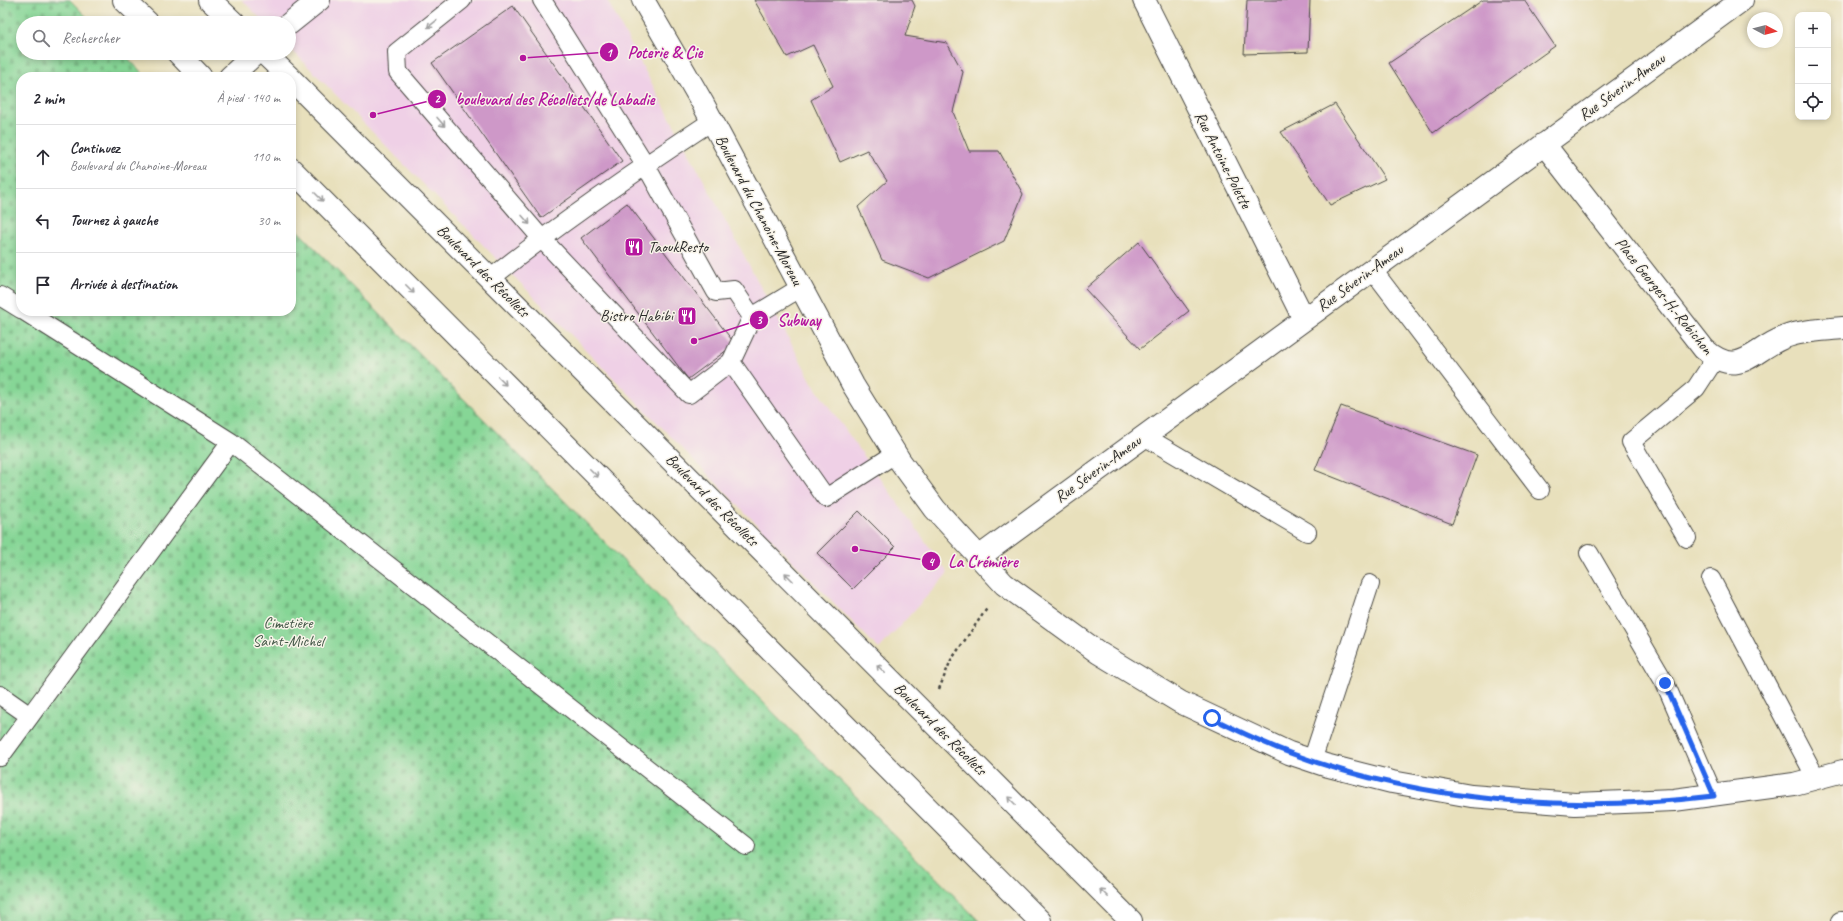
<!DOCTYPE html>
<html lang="fr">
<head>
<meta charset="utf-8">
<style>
  :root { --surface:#fff; --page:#f7f7f7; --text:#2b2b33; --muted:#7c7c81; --line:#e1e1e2 }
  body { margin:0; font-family:Caveat,sans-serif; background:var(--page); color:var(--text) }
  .controls { position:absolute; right:12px; top:12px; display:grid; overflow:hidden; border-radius:8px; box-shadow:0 2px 6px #0003 }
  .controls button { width:36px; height:36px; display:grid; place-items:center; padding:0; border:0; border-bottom:1px solid var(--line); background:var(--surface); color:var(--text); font:20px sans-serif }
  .compass { position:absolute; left:1747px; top:12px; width:36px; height:36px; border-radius:50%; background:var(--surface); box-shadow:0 2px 6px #0003; rotate:97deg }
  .stop { position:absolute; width:12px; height:12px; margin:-9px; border:3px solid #2563eb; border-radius:50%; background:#fff }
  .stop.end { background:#2563eb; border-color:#fff; box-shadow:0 1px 4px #0008 }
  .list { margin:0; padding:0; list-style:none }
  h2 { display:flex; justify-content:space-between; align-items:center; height:52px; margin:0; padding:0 16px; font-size:17px }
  h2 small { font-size:13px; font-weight:400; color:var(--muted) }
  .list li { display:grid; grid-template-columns:26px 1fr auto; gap:12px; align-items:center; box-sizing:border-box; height:64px; padding:0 16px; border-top:1px solid var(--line) }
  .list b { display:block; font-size:15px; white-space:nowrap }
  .list p { margin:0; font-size:13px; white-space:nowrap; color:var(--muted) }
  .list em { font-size:13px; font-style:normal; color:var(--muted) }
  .icon { flex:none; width:22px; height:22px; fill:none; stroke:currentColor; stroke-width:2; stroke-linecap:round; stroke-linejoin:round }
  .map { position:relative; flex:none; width:1843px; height:921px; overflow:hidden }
  .search { position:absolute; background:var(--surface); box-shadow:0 2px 6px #0003; left:16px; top:16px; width:280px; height:44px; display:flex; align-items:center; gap:10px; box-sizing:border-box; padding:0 14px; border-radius:22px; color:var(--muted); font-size:15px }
  .panel { position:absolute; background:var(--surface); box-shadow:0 2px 6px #0003; left:16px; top:72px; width:280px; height:244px; border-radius:16px }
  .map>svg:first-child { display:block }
</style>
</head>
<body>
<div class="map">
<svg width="1843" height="921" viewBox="0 0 1843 921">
  <defs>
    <pattern id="cemetery-stones" width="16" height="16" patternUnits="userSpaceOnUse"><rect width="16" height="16" fill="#86d696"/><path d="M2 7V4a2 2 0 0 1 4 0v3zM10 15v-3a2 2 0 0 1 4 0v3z" fill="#74b881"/></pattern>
  </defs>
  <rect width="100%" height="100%" fill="#f7f3e8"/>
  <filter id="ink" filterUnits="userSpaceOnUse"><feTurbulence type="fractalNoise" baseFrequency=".025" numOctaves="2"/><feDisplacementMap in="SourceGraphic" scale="8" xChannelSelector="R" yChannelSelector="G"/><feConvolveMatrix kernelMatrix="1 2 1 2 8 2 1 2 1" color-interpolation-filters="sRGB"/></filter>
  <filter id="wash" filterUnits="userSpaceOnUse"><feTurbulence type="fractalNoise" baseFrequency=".012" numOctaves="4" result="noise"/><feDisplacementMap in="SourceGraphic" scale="16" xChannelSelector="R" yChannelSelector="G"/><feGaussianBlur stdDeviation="0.9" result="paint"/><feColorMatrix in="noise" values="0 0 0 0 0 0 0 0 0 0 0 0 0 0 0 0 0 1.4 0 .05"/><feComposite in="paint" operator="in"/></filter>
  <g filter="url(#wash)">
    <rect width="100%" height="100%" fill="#e8e0bc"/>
    <path fill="#efd0e6" d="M242 0H607L814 386 948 573 879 649 289 47V23H265Z"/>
    <path fill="url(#cemetery-stones)" stroke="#588060" d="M0 0H70L93 23H23V53H123L146 77H21V311H291V224L979 921H0Z"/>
    <g id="blocks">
      <path fill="#ce98c8" d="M754 0H912L915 6 905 36 947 43 963 72 953 112 969 151H999L1023 194 1004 241 929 278 882 260 858 207 887 181 867 150 840 162 811 100 833 86 813 45 787 57Z
        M1247 0H1310L1308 52 1244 54Z
        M1483 0H1524L1555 46 1433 133 1389 63Z
        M513 6 622 161 541 218 432 63Z
        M1335 104 1385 179 1330 205 1281 132Z
        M627 203 735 344 688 379 581 238Z
        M1139 242 1189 311 1140 349 1085 289Z
        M1341 406 1477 455 1452 524 1315 470Z
        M859 511 895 547 853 589 817 553Z"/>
    </g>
  </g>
  <g filter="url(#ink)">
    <use href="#blocks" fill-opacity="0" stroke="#474641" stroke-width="1"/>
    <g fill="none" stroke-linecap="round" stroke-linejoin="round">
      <g stroke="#474641" stroke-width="20">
        <path id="lane" d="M462 0 397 52 398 72 541 238 689 394 731 362 826 498 895 454
          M542 0 645 164 716 292 734 290 752 317
          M1372 269 1540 490
          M490 279C561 222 636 171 712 121
          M0 296 21 309
          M24 311 231 442 746 846
          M731 362 752 317 800 288
          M1144 436 1307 532
          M1687 538 1631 442 1696 388 1715 359
          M1589 553 1665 683 1714 796
          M1711 579 1816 778
          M0 695 30 716
          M0 757 231 442
          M1312 761 1370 584
          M1840 921H1843"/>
      </g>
      <g stroke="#474641" stroke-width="24">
        <path id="street" d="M643 0 702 102 853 385 900 461 935 509 1004 584 1099 653 1180 702 1289 753 1325 765 1392 782 1471 796 1575 804 1674 800 1794 784 1843 771
          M1144 0 1304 319
          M289 24 319 0
          M230 77 256 53
          M1544 144 1704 349C1740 380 1751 350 1785 337 1802 330 1824 330 1843 328
          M979 557 1742 0"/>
      </g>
      <g stroke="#474641" stroke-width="24">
        <path id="secondary" d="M124 0 148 23
          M210 0 234 23
          M178 53 201 77
          M264 53 289 77
          M291 79 1131 921
          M291 169 1040 921"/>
      </g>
      <path stroke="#474641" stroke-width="2.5" stroke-dasharray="3 3" stroke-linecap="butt" d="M939 689 951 660 988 607"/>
      <use href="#lane" stroke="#fff" stroke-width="18"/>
      <use href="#street" stroke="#fff" stroke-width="22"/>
      <use href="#secondary" stroke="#fff" stroke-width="22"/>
    </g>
    <defs><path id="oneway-shaft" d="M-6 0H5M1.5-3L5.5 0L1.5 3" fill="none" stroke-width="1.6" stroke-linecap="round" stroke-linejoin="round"/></defs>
    <g stroke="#a0a0a0">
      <use href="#oneway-shaft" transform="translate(432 24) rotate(142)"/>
      <use href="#oneway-shaft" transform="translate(441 122) rotate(49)"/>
      <use href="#oneway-shaft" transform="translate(319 197) rotate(45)"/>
      <use href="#oneway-shaft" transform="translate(526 220) rotate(49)"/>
      <use href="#oneway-shaft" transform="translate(410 289) rotate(45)"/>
      <use href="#oneway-shaft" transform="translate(502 381) rotate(45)"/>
      <use href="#oneway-shaft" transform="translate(594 473) rotate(45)"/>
      <use href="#oneway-shaft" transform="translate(789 577) rotate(-135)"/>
      <use href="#oneway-shaft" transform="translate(881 669) rotate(-135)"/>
      <use href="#oneway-shaft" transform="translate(1012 801) rotate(-135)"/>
      <use href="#oneway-shaft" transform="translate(1104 893) rotate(-135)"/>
    </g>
  </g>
  <g fill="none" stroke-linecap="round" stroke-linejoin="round" filter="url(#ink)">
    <path stroke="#2563eb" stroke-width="5" d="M1212 718C1238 731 1263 743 1290 753 1423 803 1573 813 1714 796L1665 683"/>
  </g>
  <defs>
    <g id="restaurant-square" transform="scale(1)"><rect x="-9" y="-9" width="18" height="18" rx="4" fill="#b5179e" stroke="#f7f3e8"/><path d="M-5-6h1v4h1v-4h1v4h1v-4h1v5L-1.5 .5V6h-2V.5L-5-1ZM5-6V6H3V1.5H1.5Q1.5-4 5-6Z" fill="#fff"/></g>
  </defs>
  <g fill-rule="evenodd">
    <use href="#restaurant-square" x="634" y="247"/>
    <use href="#restaurant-square" x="687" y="316"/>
  </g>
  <g text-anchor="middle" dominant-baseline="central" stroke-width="3" stroke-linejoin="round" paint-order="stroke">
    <g font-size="16" fill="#2b2b2b" stroke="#f7f3e8">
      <text transform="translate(1622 87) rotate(-36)">Rue Séverin-Ameau</text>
      <text transform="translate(1223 160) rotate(63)">Rue Antoine-Polette</text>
      <text transform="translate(759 210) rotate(62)">Boulevard du Chanoine-Moreau</text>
      <text transform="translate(483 271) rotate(45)">Boulevard des Récollets</text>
      <text transform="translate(1360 278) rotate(-36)">Rue Séverin-Ameau</text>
      <text transform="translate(1664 296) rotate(51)">Place Georges-H.-Robichon</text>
      <text transform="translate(1098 469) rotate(-36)">Rue Séverin-Ameau</text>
      <text transform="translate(712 500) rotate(45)">Boulevard des Récollets</text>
      <text transform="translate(940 729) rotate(45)">Boulevard des Récollets</text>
    </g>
    <g font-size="16" fill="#2b2b2b" stroke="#f7f3e8" text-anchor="start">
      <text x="648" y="247">TaoukResto</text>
      <text x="673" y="316" text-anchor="end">Bistro Habibi</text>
    </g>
    <g font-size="16" fill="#425646" stroke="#f7f3e8">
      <text x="288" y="623">Cimetière<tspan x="288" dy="18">Saint-Michel</tspan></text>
    </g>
  </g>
  <path fill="none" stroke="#b5179e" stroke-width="1.5" d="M523 58L609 52M373 115L437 99M694 341L759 320M855 549L931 561"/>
  <g fill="#b5179e" stroke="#f7f3e8" stroke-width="1.5">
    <circle cx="523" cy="58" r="4"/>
    <circle cx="373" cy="115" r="4"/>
    <circle cx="694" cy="341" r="4"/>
    <circle cx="855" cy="549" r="4"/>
    <circle cx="609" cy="52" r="10"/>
    <circle cx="437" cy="99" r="10"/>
    <circle cx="759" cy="320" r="10"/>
    <circle cx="931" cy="561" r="10"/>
  </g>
  <g font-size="12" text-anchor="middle" font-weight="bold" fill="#fff">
    <text x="609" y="57">1</text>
    <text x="437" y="103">2</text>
    <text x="759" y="324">3</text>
    <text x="931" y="566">4</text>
  </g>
  <g font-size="17" text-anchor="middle" font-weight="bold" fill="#b5179e" stroke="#f7f3e8" stroke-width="3" stroke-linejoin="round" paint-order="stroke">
    <text x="665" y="58">Poterie &amp; Cie</text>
    <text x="555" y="105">boulevard des Récollets/de Labadie</text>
    <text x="799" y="326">Subway</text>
    <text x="983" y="567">La Crémière</text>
  </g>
</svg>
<div class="controls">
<button>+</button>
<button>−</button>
<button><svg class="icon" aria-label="locate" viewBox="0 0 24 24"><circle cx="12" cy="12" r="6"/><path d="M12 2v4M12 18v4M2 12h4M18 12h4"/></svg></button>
</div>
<svg class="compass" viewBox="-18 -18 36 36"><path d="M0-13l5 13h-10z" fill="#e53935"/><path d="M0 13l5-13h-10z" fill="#7c7c81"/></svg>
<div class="stop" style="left:1212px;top:718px"></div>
<div class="stop end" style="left:1665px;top:683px"></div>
<div class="search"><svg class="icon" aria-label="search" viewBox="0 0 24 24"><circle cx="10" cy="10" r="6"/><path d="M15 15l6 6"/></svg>Rechercher</div>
<section class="panel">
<h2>2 min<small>À pied · 140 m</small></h2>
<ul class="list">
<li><svg class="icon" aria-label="ahead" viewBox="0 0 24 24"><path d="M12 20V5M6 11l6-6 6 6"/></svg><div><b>Continuez</b><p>Boulevard du Chanoine-Moreau</p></div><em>110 m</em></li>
<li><svg class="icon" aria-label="left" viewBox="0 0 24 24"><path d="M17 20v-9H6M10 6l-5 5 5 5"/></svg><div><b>Tournez à gauche</b></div><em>30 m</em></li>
<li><svg class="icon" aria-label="arrive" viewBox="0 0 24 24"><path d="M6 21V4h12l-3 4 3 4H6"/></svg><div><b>Arrivée à destination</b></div></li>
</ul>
</section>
</div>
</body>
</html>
